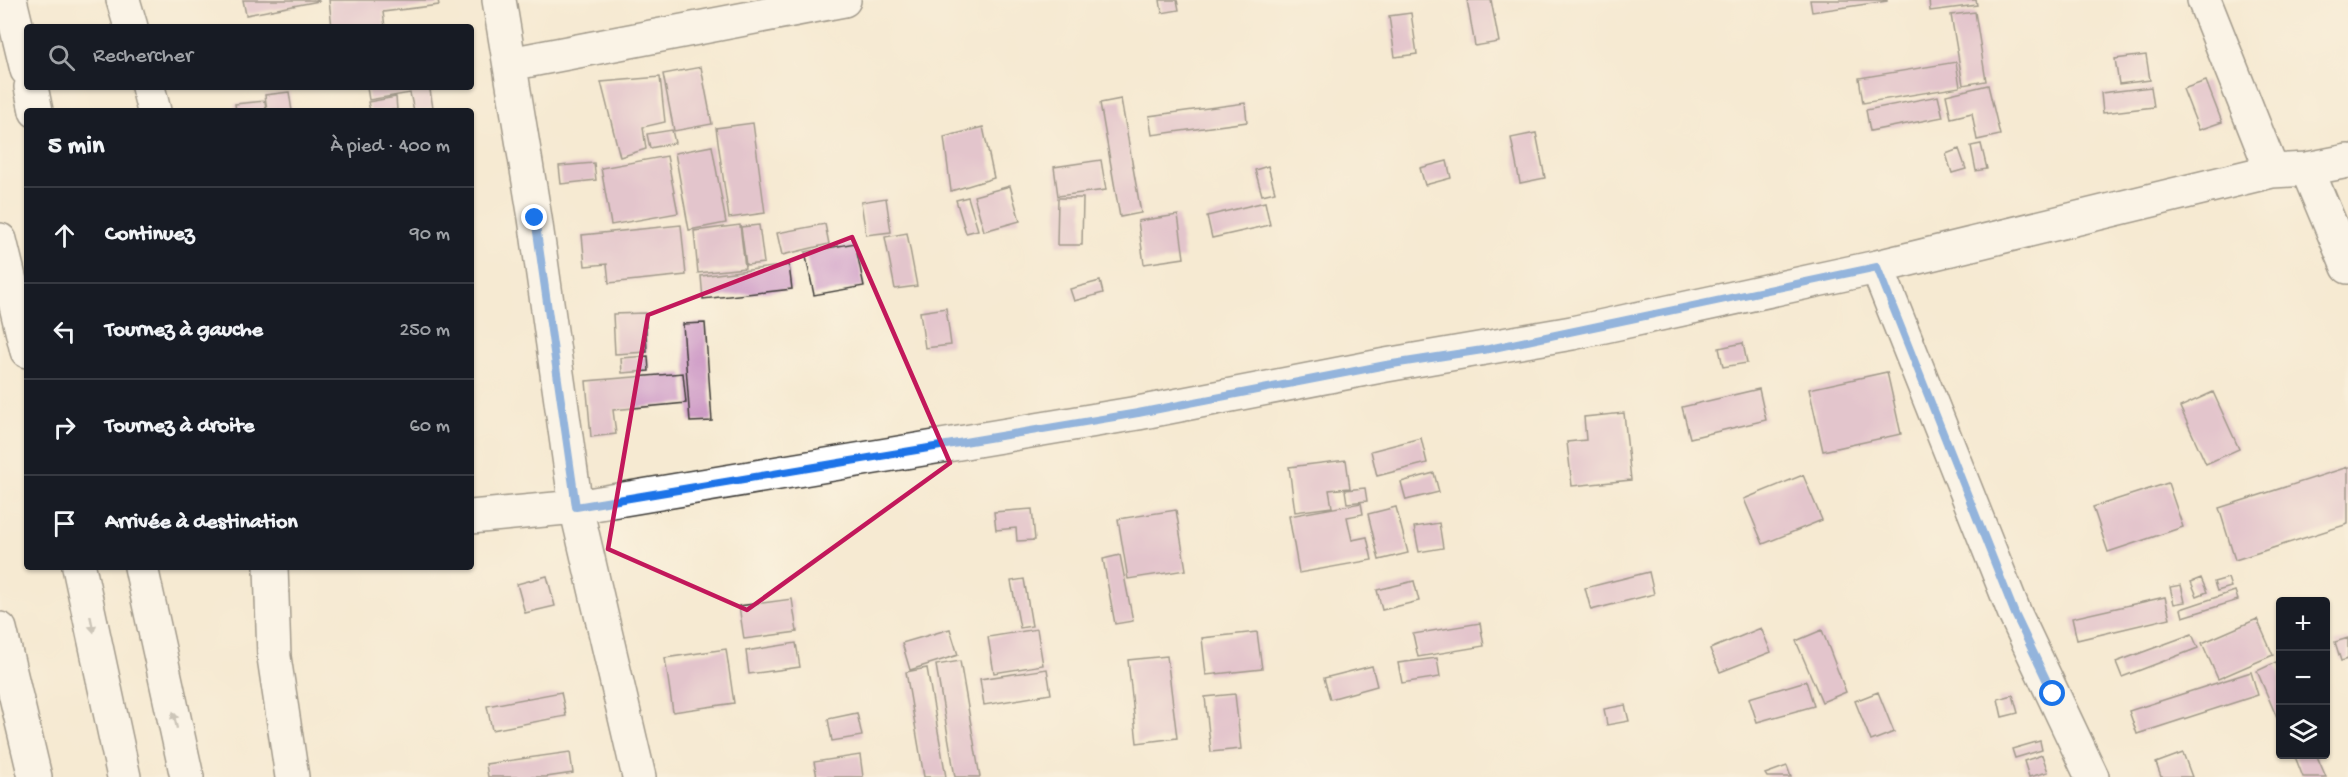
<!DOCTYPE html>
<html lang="fr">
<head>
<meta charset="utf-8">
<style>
  :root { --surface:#171b24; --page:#242831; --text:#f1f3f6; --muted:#9ea1a6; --line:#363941 }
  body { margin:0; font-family:"Gochi Hand",sans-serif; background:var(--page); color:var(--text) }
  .controls { position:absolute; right:18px; bottom:18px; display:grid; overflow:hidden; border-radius:6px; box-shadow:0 2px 4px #0004 }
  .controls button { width:54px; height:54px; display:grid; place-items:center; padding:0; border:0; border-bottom:2px solid var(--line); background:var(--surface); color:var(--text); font:30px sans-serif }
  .stop { position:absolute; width:18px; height:18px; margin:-14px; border:4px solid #1a73e8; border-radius:50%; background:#fff }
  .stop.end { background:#1a73e8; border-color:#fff; box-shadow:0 2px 6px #0008 }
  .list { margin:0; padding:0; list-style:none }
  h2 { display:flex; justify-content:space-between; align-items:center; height:78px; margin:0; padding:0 24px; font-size:26px }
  h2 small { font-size:20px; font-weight:400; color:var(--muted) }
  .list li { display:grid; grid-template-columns:39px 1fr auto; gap:18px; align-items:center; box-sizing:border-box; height:96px; padding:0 24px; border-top:2px solid var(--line) }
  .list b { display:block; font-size:22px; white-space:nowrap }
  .list em { font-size:20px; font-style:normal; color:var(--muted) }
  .icon { flex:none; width:33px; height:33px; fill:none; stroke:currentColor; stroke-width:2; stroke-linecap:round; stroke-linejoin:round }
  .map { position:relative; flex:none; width:2348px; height:777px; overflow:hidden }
  .search { position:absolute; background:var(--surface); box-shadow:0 2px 4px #0004; left:24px; top:24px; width:450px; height:66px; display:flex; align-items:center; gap:15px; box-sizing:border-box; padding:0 21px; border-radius:6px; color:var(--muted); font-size:22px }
  .panel { position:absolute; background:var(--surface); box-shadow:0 2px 4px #0004; left:24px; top:108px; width:450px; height:462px; border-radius:6px }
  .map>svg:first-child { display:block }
</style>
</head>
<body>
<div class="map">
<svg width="2348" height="777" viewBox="0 0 2348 777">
  <rect width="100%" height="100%" fill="#fcf5e5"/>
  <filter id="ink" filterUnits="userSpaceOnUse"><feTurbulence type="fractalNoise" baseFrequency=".0167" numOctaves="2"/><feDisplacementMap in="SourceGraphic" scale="12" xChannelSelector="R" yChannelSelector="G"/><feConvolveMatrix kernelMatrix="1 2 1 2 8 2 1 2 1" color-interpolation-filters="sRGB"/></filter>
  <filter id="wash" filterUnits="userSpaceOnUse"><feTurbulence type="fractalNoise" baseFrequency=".008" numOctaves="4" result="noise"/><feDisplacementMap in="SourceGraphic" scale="24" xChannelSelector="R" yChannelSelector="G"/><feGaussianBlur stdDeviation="1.35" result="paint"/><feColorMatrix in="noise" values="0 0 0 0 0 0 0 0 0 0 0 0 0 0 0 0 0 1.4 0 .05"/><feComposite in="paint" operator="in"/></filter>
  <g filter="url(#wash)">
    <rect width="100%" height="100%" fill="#f6ead2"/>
    <g id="blocks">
      <path fill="#cd99c6" d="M243 0H318L319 1 246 15Z
        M329 0H438L439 5 383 12 385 27H332Z
        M1160 0H1177L1179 10 1162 13Z
        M1467 0H1491L1499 42 1475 46Z
        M1810 0H1887V1L1812 12Z
        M1929 0H1976L1977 5 1930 11Z
        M1975 12 1986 81 1963 85 1951 15Z
        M1411 13 1417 54 1395 57 1389 16Z
        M2146 55 2150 80 2119 84 2115 59Z
        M1956 62 1960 87 1863 103 1859 78Z
        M701 67 712 124 674 131 663 74Z
        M660 77 665 122 643 127 646 149 620 157 601 82Z
        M2206 81 2222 122 2199 130 2183 89Z
        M1988 85 2000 135 1977 140 1972 113 1951 118 1946 95Z
        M367 87H441V88L430 90 433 108 414 111 410 93 369 100Z
        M2151 87 2154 107 2103 113 2101 93Z
        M289 92 292 111H267L265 95Z
        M1938 96 1943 117 1870 131 1866 110Z
        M396 97 397 110 370 111 368 102Z
        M1121 99 1141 213 1120 217 1100 103Z
        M265 101 266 111H236L235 104Z
        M1245 103 1247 122 1152 135 1149 116Z
        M753 123 765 213 729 218 716 128Z
        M983 127 994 178 951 191 944 137Z
        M672 130 675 143 650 148 647 134Z
        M1536 133 1545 178 1520 183 1511 138Z
        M1981 144 1987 169 1976 171 1971 146Z
        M712 146 726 223 689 230 675 153Z
        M1959 149 1966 169 1952 173 1946 154Z
        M667 156 678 213 611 225 601 168Z
        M1101 160 1106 190 1058 196 1054 167Z
        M1447 161 1451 178 1425 185 1420 168Z
        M594 163 596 180 561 184 559 166Z
        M1268 166 1275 192 1262 195 1255 170Z
        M1010 186 1020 221 984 231 974 196Z
        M968 197 978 230 966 233 956 200Z
        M886 198 891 232 866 235 861 202Z
        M1058 198H1083L1082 245H1057Z
        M1265 202 1270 225 1212 238 1207 216Z
        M1178 215 1184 258 1144 264 1138 221Z
        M825 224 829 244 782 255 777 233Z
        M681 225 686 275 609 283 607 264 585 266 582 235Z
        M740 225 745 268 698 273 694 231Z
        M759 225 764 263 746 265 741 227Z
        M907 233 917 286 895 289 885 237Z
        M855 243 864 286 814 295 805 252Z
        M789 265 792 289 703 299 701 276Z
        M1100 281 1103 293 1074 301 1070 289Z
        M946 308 951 345 925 348 920 312Z
        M645 313 647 352 615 354 613 314Z
        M705 323 712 421 690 422 683 324Z
        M1743 343 1747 363 1723 367 1719 348Z
        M648 356 649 371 622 373 621 358Z
        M1887 372 1901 434 1823 451 1809 389Z
        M683 373 686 403 613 410 616 434 591 437 586 381Z
        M1759 389 1766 420 1690 438 1682 407Z
        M2213 392 2239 449 2206 464 2180 407Z
        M1624 413 1631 480 1572 486 1567 442 1586 440 1584 417Z
        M1421 438 1427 463 1377 476 1371 451Z
        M1346 460 1350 488 1329 490 1332 507 1295 512 1289 467Z
        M2348 467V524L2235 560 2219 508Z
        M1434 473 1439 492 1406 500 1401 482Z
        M1803 475 1822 520 1763 544 1744 499Z
        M2168 483 2183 527 2108 552 2093 507Z
        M1365 488 1367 501 1347 503 1345 490Z
        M1361 503 1363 514 1347 517 1352 540 1367 537 1372 560 1299 573 1289 516Z
        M1396 507 1408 553 1379 560 1368 514Z
        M1032 509 1035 540 1017 541 1016 528 996 530 994 512Z
        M1176 510 1186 570 1128 579 1118 519Z
        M1439 523 1443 548 1419 552 1414 527Z
        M1120 555 1133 621 1115 624 1103 559Z
        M1649 572 1654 594 1591 610 1585 588Z
        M547 576 555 606 525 613 517 584Z
        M2201 578 2207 592 2197 596 2191 582Z
        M2228 578 2231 587 2217 591 2214 582Z
        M1024 579 1032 626 1020 628 1011 581Z
        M1414 581 1419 601 1382 610 1377 590Z
        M2181 585 2185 602 2174 604 2170 587Z
        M2235 591 2238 600 2183 617 2181 609Z
        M2165 597 2170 618 2077 640 2072 618Z
        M792 599 797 632 744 639 739 606Z
        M2257 619 2273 655 2218 679 2202 643Z
        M1480 623 1484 646 1418 657 1413 634Z
        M1761 628 1771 652 1720 672 1710 649Z
        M950 629 958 655 910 670 902 643Z
        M1037 629 1043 665 994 673 988 637Z
        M1822 630 1846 692 1822 702 1796 641Z
        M1257 632 1262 669 1206 675 1202 638Z
        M2192 634 2198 648 2122 677 2116 662Z
        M2348 638V659L2341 661 2335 642Z
        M796 643 800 667 749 674 746 651Z
        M726 649 734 703 673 712 665 658Z
        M1167 656 1177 738 1137 743 1128 660Z
        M1437 658 1440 677 1402 683 1398 663Z
        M960 661 980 777H955L936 665Z
        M2276 662 2280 674V725L2257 671Z
        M1372 666 1377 686 1330 699 1324 678Z
        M927 668 946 777H924L906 672Z
        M1047 669 1051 694 984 705 980 679Z
        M2251 672 2258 695 2137 734 2129 711Z
        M1806 681 1814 706 1757 722 1749 698Z
        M561 692 566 716 492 730 487 706Z
        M1878 692 1894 732 1871 741 1855 701Z
        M1235 694 1241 749 1211 752 1205 697Z
        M2013 695 2018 713 2002 717 1998 699Z
        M1625 705 1629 721 1607 725 1604 709Z
        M857 713 862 736 832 741 828 719Z
        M2040 741 2042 750 2015 758 2012 749Z
        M570 752 573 773 546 777H488L486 764Z
        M2183 753 2192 777H2161L2156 763Z
        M2294 754H2316L2326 777H2303Z
        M860 755 863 777H817L814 762Z
        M2042 755 2048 772 2029 777 2024 761Z
        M1787 766 1791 777H1767L1765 774Z"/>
    </g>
  </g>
  <g filter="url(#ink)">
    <use href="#blocks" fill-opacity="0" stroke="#3d3b37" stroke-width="1.5"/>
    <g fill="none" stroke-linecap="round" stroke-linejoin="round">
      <g stroke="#3d3b37" stroke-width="36">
        <path id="minor" d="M123 0 131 27
          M499 0 535 218 576 507 639 777
          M2204 0 2272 171
          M510 64 844 0
          M148 87 154 111
          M2307 169 2348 267
          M1877 267 2015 614 2092 777
          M471 517 576 507 1138 413 1386 365 1572 333 1877 267 2272 171 2307 169 2348 161
          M271 567 274 657 292 777
          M0 629 35 777"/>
      </g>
      <g stroke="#3d3b37" stroke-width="36">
        <path id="primary" d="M10 0 27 70
          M31 87 36 111
          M0 240 27 351
          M79 567 124 777
          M141 567 187 777"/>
      </g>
      <use href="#minor" stroke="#fff" stroke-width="33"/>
      <use href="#primary" stroke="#fff" stroke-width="33"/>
    </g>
    <defs><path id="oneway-solid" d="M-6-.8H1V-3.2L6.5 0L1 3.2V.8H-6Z" transform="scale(1.5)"/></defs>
    <g fill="#999">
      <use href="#oneway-solid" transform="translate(92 624) rotate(78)"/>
      <use href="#oneway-solid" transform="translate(175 720) rotate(-103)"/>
    </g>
  </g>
  <g fill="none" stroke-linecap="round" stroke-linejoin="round" filter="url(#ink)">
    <path stroke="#1a73e8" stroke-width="8" d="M535 218 576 507 1138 413 1386 365 1489 349 1877 267 2015 614 2053 694"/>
  </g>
  <path d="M0 0H2348V777H0ZM852 237 950 463 747 610 608 549 648 315Z" fill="#f6ead2" fill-opacity=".55" fill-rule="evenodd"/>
  <path fill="none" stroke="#c2185b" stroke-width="4.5" stroke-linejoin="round" d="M852 237 950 463 747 610 608 549 648 315Z"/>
</svg>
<div class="controls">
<button>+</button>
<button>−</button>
<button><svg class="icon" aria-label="layers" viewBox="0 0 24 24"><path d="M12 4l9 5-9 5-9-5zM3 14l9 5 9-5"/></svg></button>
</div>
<div class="stop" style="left:2053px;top:694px"></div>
<div class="stop end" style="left:535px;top:218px"></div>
<div class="search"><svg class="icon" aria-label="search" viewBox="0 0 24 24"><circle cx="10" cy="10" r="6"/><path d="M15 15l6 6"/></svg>Rechercher</div>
<section class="panel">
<h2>5 min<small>À pied · 400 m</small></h2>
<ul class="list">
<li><svg class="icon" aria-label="ahead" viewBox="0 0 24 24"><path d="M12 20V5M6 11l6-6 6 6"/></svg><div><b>Continuez</b></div><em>90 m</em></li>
<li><svg class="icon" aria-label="left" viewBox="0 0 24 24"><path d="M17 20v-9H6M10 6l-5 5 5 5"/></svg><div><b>Tournez à gauche</b></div><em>250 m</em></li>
<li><svg class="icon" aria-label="right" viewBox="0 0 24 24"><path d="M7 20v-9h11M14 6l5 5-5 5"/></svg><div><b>Tournez à droite</b></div><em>60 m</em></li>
<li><svg class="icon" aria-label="arrive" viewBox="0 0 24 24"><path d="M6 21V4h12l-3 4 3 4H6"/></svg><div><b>Arrivée à destination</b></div></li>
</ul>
</section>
</div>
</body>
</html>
